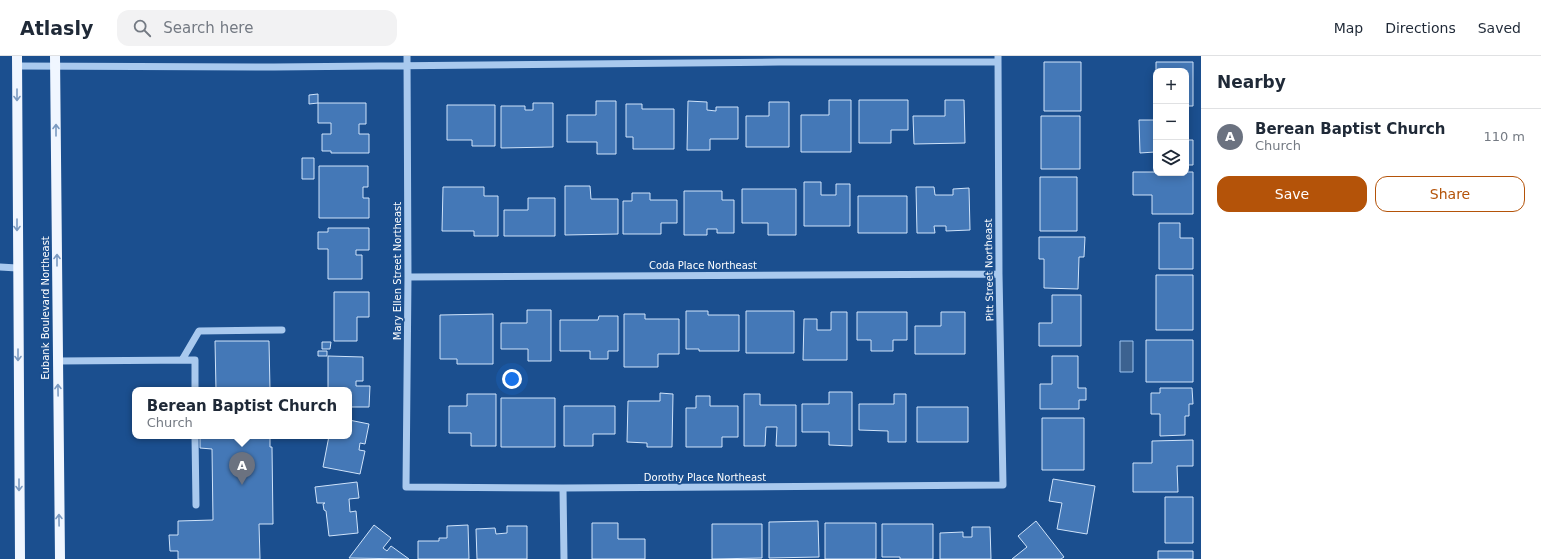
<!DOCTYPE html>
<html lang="en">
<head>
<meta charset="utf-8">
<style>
  :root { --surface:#fff; --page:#f2f2f3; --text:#1f2937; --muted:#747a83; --line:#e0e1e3; --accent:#b45309 }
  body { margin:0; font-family:"DejaVu Sans",sans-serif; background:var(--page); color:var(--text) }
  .controls { position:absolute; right:12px; top:12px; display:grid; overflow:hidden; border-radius:8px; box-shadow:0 2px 10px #0003 }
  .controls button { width:36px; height:36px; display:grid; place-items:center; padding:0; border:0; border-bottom:1px solid var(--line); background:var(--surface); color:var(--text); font:20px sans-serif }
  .you { position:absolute; left:512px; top:323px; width:14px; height:14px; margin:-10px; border:3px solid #fff; border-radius:50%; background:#1a73e8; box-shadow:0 0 0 6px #1a73e833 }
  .badge { display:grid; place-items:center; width:26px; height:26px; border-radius:50%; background:var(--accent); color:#fff; font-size:13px; font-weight:700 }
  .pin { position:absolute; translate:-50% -33px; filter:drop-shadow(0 1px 2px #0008) }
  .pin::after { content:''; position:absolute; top:21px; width:14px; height:12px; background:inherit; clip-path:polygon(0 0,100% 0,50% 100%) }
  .popup { position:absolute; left:132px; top:331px; width:220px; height:52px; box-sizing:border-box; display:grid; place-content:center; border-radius:8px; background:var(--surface); filter:drop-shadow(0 1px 3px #0005); font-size:13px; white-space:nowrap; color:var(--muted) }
  .popup b { font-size:15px; color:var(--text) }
  .popup::after { content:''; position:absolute; left:50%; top:100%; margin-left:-8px; border:8px solid transparent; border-top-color:var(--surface) }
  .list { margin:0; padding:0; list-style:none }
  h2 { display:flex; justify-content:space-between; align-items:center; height:52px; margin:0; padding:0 16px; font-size:17px }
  h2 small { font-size:13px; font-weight:400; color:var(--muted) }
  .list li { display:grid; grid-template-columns:26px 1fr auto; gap:12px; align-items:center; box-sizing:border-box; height:56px; padding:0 16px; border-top:1px solid var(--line) }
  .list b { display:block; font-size:15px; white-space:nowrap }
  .list p { margin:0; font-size:13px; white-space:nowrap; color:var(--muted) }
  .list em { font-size:13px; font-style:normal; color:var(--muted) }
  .actions { display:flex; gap:8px; padding:12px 16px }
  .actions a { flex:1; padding:9px 0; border:1px solid var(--accent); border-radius:12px; text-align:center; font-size:14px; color:var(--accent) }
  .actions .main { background:var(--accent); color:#fff }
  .icon { flex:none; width:22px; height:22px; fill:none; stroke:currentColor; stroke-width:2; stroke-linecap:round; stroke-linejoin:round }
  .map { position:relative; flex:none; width:1201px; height:503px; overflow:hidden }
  header { display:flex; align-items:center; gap:24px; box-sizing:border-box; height:56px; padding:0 20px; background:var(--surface); border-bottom:1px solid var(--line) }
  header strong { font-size:19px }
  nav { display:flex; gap:22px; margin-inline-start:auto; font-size:14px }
  .search { width:280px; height:36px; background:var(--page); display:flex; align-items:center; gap:10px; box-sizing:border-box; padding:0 14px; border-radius:12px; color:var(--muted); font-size:15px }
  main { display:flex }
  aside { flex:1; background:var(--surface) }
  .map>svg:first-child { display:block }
</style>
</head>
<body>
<header>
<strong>Atlasly</strong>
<div class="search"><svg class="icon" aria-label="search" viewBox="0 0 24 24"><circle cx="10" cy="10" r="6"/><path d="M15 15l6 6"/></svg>Search here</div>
<nav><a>Map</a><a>Directions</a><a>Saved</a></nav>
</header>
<main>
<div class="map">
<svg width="1201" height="503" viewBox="0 0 1201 503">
  <rect width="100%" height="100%" fill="#1b4f8f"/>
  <path fill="#3c6290" stroke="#9cc4f0" d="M1120 285H1133V316H1120Z"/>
  <path fill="#4478b7" stroke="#cfe3fa" d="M1044 6H1081V55H1044Z
    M1156 6H1193V50H1186V15H1156Z
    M318 38V47L309 48V39Z
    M829 44H851V96H801V59H829Z
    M859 44H908V74H891V87H859Z
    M945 44H964L965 87 914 88 913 60H945Z
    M596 45H616V98H597V86H567V59H596Z
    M688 45 707 46V54L716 55V51H738V83H710V94H687Z
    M769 46H789V91H746V60H769Z
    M318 47H366V68H359V78H369V97H331V95H322V78H331V67H318Z
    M533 47H553V91L501 92V50H525V54H533Z
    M626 48H642V53H674V93H633V81H626Z
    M447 49H495V90H472V84H447Z
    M1154 58H1156V109H1155V96L1140 97 1139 64H1154Z
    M1041 60H1080V113H1041Z
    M1186 84H1193V109H1186Z
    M302 102H314V123H302Z
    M319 110H368V131H363V142H369V162H319Z
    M1133 116H1156V117H1186V116H1193V158H1152V139H1133Z
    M1040 121H1077V175H1040Z
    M804 126H821V139H836V128H850V170H804Z
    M565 130H590L591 143H618V178L565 179Z
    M443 131H484V140H498V180H474V175H442Z
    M916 131H934L935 139H953V133L969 132 970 174 946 175V170H934L935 177H917Z
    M742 133H796V179H768V167H742Z
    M684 135H722V144H734V177H717V173H707V179H684Z
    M632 137H650V144H677V167H661V178H623V145H632Z
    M858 140H907V177H858Z
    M528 142H555V180H504V154H528Z
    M1159 167H1180V182H1193V213H1159Z
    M328 172H369V194H356V199H362V223H328V193H318V176H328Z
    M1039 181H1085L1084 201H1079L1078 233 1044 232V203H1039Z
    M1156 219H1193V274H1156Z
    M334 236H369V261H357V285H334Z
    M1052 239H1081V290H1039V267H1052Z
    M527 254H551V305H528V293H501V267H527Z
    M686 255H708V259H739V295H699V293H686Z
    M746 255H794V297H746Z
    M831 256H847V304H803L804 263H817V274H831Z
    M857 256H907V284H893V295H871V284H857Z
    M941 256H965V298H915V270H941Z
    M493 258V308H457V303H440V259Z
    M624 258H645V263H679V298H658V311H624Z
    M599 260H618V295H608V303H590V295H560V264H598Z
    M1146 284H1193V326H1146Z
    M215 285H269L270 334H216Z
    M322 286H331L330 293H322Z
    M318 295H327V300H318Z
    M328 300 363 301V325H356V330H370L369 351H349V334H319H328Z
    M1052 300H1078V332H1086V344H1079V353H1040V328H1052Z
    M1160 332H1192L1193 348H1189V360H1185V379L1160 380V358H1151V337H1160Z
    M829 336H852V390L829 389V376H802V348H829Z
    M660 337 673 338 672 391H647V387L627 386 628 345H660Z
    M467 338H496V390H471V377H449V350H467Z
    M744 338H760V349H796V390H776L777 371H766L765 390H744Z
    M894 338H906V386H888V375L859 374V348H894Z
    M696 340H710V350H738V381H722V391H686V352H696Z
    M501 342H555V391H501Z
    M564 350H615V378H593V390H564Z
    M917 351H968V386H917Z
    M1042 362H1084V414H1042Z
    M349 364 369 368 365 388 360 387 359 394 365 395 360 418 323 411 329 380H349Z
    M216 380H270V391H272L273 468H259L260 503H178V495H170L169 479H178V465L213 464 212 393 200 392V382L216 381Z
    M1193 384V410H1177L1178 436H1133V407H1152V385Z
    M1053 423 1095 430 1087 478 1057 473 1062 447 1049 445Z
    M357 426 359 442 349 443 350 456 356 455 358 477 329 480 326 455 324 454 323 448 325 447H317L315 431Z
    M1165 441H1193V487H1165Z
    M818 465 819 501 769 502V466Z
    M1036 465 1064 501 1061 503H1012L1027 491 1018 480Z
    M592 467H618V483H645V503H592Z
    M825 467H876V503H825Z
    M712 468H762V502L712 503Z
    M882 468H933V503H900V501H882Z
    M374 469 391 482 383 492 387 495 391 490 409 503 349 502Z
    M468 469 469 503H418V485H439V482H447V470Z
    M507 470H527V503H477L476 473 495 472 496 478 507 477Z
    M972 471H990L991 503H940V477L963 476V481H972Z
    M1158 495H1193V503H1158Z"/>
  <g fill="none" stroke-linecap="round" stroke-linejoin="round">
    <path stroke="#a9c9ee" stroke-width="7" d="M407 0 408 221 406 431 563 432 1003 429 999 218 998 0
      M17 10 274 11 779 6H998
      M0 211 17 212
      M408 221 999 218
      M182 304 199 275 282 274
      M58 305 195 304V334
      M195 380 196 449
      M563 432 564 503"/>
    <path stroke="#f0f6ff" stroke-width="10" d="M17 0 20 503
      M55 0 60 503"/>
  </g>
  <defs><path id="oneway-shaft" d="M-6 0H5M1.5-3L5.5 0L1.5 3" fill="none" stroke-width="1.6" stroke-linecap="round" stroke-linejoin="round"/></defs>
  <g stroke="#7b9ac1">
    <use href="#oneway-shaft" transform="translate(17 39) rotate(90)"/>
    <use href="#oneway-shaft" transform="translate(56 74) rotate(-90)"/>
    <use href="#oneway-shaft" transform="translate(17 169) rotate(90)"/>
    <use href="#oneway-shaft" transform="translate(57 204) rotate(-90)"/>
    <use href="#oneway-shaft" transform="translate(18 299) rotate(90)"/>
    <use href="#oneway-shaft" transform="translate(58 334) rotate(-91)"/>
    <use href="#oneway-shaft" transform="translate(19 429) rotate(90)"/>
    <use href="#oneway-shaft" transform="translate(59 464) rotate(-91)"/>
  </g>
  <g text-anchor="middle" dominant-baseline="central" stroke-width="3.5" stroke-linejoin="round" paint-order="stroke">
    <g font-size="10" fill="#fff" stroke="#1b4f8f">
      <text x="703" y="209">Coda Place Northeast</text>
      <text transform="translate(989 214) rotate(-91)">Pitt Street Northeast</text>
      <text transform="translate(397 215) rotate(-90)">Mary Ellen Street Northeast</text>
      <text transform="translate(45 252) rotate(-90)">Eubank Boulevard Northeast</text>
      <text x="705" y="421">Dorothy Place Northeast</text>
    </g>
  </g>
</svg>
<div class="controls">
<button>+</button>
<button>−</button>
<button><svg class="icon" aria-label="layers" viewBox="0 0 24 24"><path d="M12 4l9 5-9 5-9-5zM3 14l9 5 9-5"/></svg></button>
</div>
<div class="you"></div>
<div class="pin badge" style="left:242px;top:429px;background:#6b7280">A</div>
<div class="popup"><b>Berean Baptist Church</b>Church</div>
</div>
<aside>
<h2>Nearby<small></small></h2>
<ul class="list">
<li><span class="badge" style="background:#6b7280">A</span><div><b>Berean Baptist Church</b><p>Church</p></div><em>110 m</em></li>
</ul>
<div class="actions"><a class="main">Save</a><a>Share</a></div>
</aside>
</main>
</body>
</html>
